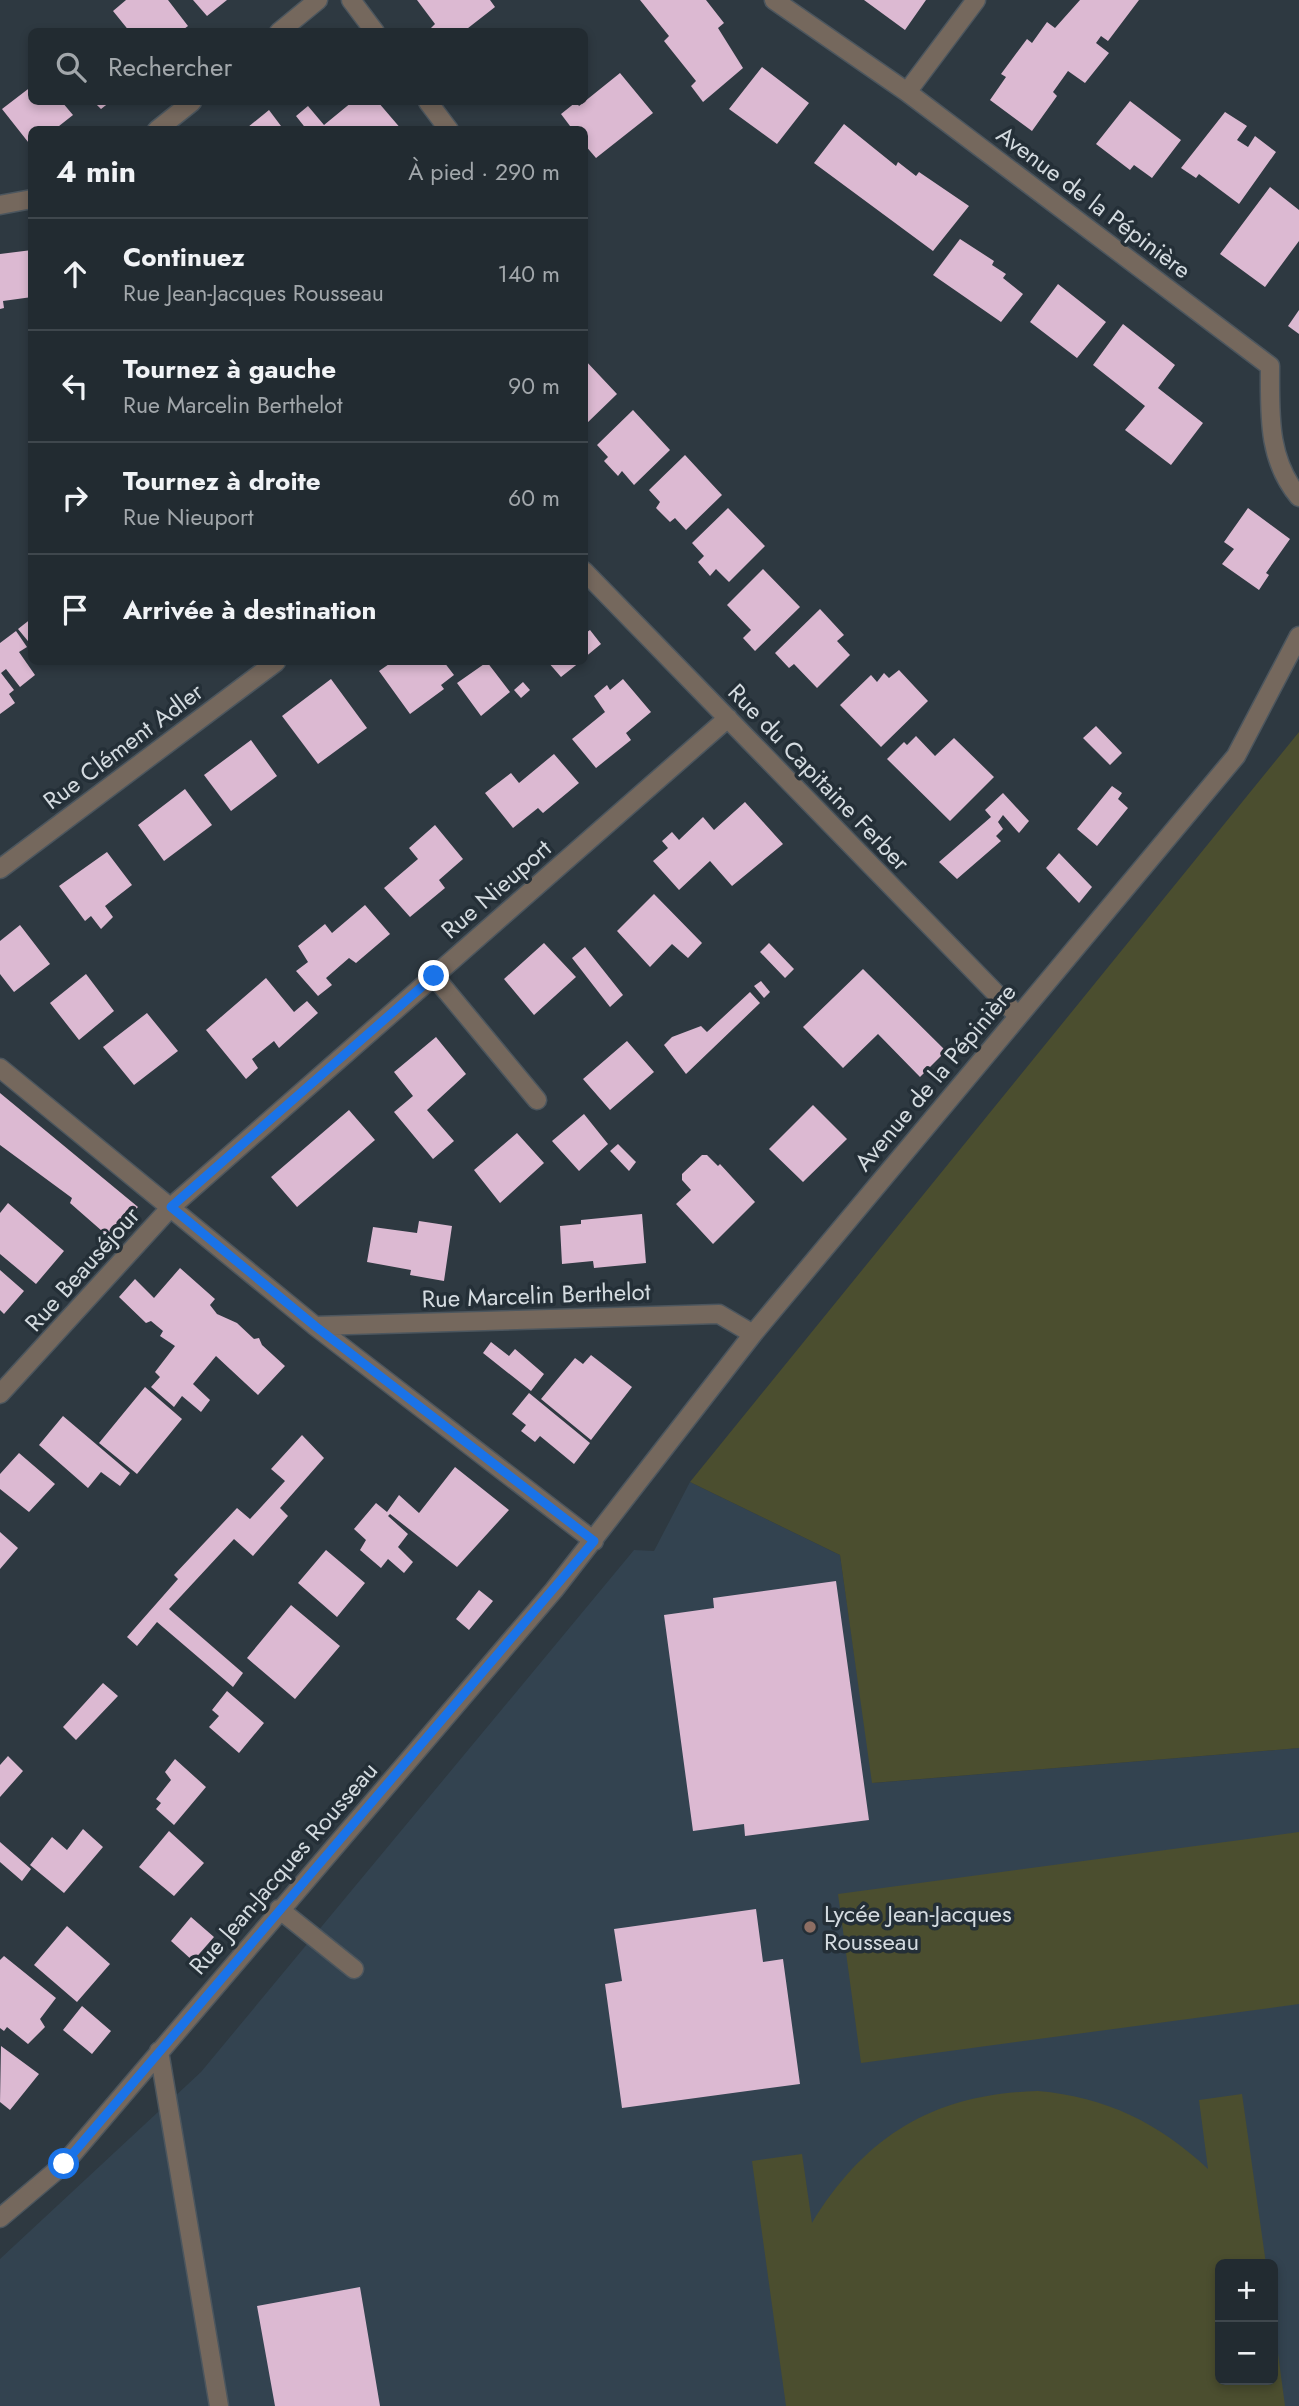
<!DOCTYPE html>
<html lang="fr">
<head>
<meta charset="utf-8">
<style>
  :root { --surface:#222b31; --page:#2e373d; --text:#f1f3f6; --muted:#a2a7ab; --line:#3f474d }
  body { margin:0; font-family:Jost,sans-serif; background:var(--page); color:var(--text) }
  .controls { position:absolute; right:21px; bottom:21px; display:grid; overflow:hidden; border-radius:10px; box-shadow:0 4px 10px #0003 }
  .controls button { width:63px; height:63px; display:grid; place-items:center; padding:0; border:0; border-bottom:2px solid var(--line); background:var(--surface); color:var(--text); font:35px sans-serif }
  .stop { position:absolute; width:21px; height:21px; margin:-16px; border:5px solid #1a73e8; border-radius:50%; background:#fff }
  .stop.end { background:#1a73e8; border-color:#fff; box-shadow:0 2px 7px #0008 }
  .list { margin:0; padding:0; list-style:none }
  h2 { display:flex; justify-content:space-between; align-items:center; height:91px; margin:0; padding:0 28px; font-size:30px }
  h2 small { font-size:23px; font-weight:400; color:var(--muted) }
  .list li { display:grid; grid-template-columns:46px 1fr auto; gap:21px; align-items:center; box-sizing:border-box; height:112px; padding:0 28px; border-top:2px solid var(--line) }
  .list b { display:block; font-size:26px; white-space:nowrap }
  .list p { margin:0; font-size:23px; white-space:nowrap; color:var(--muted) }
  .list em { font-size:23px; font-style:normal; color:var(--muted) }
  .icon { flex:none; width:38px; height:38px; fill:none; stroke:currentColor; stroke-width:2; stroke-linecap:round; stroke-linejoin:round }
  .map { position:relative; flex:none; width:1299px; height:2406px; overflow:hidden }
  .search { position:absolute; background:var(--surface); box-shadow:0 4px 10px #0003; left:28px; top:28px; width:560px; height:77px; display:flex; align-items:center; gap:18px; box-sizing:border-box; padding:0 24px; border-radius:10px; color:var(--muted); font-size:26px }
  .panel { position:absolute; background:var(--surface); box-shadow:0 4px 10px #0003; left:28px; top:126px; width:560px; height:539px; border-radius:10px }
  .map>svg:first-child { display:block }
</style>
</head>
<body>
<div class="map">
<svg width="1299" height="2406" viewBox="0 0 1299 2406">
  <rect width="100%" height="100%" fill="#2e3941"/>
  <path fill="#334350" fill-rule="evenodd" d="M690 1482 840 1555 873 1783 1299 1748V2406H0V2259L201 2072 634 1550 654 1551ZM1220 2264H1273V2380H1220Z"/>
  <path fill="#4b4e2f" d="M1299 732V1748L872 1783 840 1555 690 1482Z
    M1299 1832V2004L861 2063 838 1894Z
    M1038 2091C1106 2097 1159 2123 1208 2169L1199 2100 1242 2094 1266 2264H1220V2380H1273V2316L1285 2406H786L752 2161 802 2154 812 2223C866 2135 934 2094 1038 2091Z"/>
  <path fill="#dcb9d2" d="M126 0H168L188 26 180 32H130L113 11Z
    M193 0H227L207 16Z
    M417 0H490L495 7 463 32H434L431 28 435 24Z
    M640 0H706L724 23 718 28 743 68 703 102 691 86 696 81 664 41 669 36Z
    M864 0H926L905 30Z
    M1080 0H1139L1108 41 1101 36 1096 43 1109 53 1085 83 1068 71 1053 92 1057 96 1032 131 990 100 1006 77 1001 74 1027 39 1032 43 1047 22 1055 28Z
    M762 67 809 103 777 144 729 109Z
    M620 73 653 113 596 158 584 144V130H573L561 114 576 102 579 106Z
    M32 86V102H62L73 115 54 130H32V147L2 109Z
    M1130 101 1181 140 1152 178 1134 165 1130 170 1096 144Z
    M94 102H110L101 109Z
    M352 102H378L402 130H307L296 116 308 106 324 125Z
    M269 110 284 130H250L248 127Z
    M1225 112 1247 126 1237 140 1248 147 1255 136 1276 152 1239 204 1199 174 1196 178 1181 168Z
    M844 124 896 166 898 162 916 176 919 172 969 206 933 251 814 163Z
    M1270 187 1299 210V241L1265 287 1220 254Z
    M960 239 994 261 992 265 1006 274 1003 278 1023 294 1001 322 933 275Z
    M32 250V297L3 301 4 308 0 309V254Z
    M1058 284 1106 322 1077 358 1030 322Z
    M1299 310V334L1288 326Z
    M1123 324 1175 365 1158 388 1203 423 1171 465 1125 430 1145 406 1093 365Z
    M584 359 617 394 584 426Z
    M633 410 670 450 634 485 622 471 618 476 604 461 608 457 597 445Z
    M685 455 722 495 686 530 675 518 670 522 656 508 660 502 649 490Z
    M728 508 765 546 729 582 716 569 710 576 698 562 704 556 692 543Z
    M1248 508 1290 539 1266 573 1269 575 1259 590 1222 564 1234 549 1224 542Z
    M763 569 800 607 755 651 743 638 751 630 727 605Z
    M820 609 844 635 837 641 850 655 817 688 794 664 789 668 775 653Z
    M32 618V646L18 629Z
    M590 630 601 644 584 658V634Z
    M16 631 27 647 19 652 35 675 20 687 6 669 1 673 14 690 9 694 15 703 0 714V643Z
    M392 662H444L454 675 441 685 444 689 410 714 379 671Z
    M487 662 510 692 481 716 457 683Z
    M548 662H580L561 677Z
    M899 670 928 701 881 747 840 705 871 675 877 682 884 673 889 678Z
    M331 679 367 728 318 764 282 716Z
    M623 679 651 712 626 733 631 740 596 768 572 739 605 712 594 696 607 685 610 690Z
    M523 682 530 690 521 698 514 690Z
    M1096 726 1122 753 1110 765 1083 738Z
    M916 736 935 756 954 738 994 777 950 821 887 759 904 742 907 745Z
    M251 740 277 776 231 811 204 775Z
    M554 754 579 783 543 813 538 808 513 828 485 793 511 773 519 783Z
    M1112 786 1122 793 1118 799 1128 808 1097 846 1077 829Z
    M185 789 212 825 164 861 138 825Z
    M1003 793 1029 821 1019 833 1003 815 998 822 1003 829 996 836 1001 841 957 879 939 862 991 817 985 810Z
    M745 802 783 844 732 886 710 861 679 890 653 861 668 848 662 841 672 832 679 840 703 817 714 830Z
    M435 825 463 859 439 880 445 888 410 917 384 888 418 859 409 848Z
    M107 852 132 885 105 906 113 917 101 929 91 916 85 921 59 886Z
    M1059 853 1092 887 1079 903 1046 868Z
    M654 894 702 943 688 958 672 944 650 967 617 931Z
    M365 905 390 934 356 963 349 958 326 978 332 985 318 996 296 971 308 962 298 946 325 924 332 933Z
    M20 925 50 964 14 992 0 974V941Z
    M544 943 576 977 534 1015 504 979Z
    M769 943 794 969 785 978 760 952Z
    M585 947 623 995 610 1007 572 958Z
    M863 969 946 1051 920 1077 878 1034 843 1068 803 1027Z
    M86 974 114 1011 79 1040 50 1003Z
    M266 978 294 1012 307 1001 318 1013 279 1048 274 1041 252 1059 258 1068 246 1079 206 1030Z
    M761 981 770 992 764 998 754 986Z
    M750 992 760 1003 686 1074 664 1045 672 1037 701 1026 707 1032Z
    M147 1013 178 1051 134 1085 103 1047Z
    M436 1037 466 1074 427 1110 454 1141 433 1159 394 1112 413 1096 394 1072Z
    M627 1041 654 1072 610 1110 583 1079Z
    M0 1093 138 1207 110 1238 70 1203 72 1198 0 1145Z
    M813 1105 847 1139 803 1182 769 1149Z
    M349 1110 375 1140 297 1207 271 1177Z
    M584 1114 608 1144 579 1171 552 1141Z
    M517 1133 544 1163 500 1203 474 1170Z
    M618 1144 636 1162 629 1171 610 1151Z
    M702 1155H707L718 1166 720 1164 755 1202 713 1244 676 1204 691 1190 682 1180V1174Z
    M8 1203 64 1251 36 1284 0 1254V1213Z
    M642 1214 646 1263 594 1268 593 1261 562 1264 560 1226 581 1224V1220Z
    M419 1221 452 1226 444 1281 410 1275 411 1270 367 1262 373 1227 417 1233Z
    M180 1268 215 1299 210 1305 217 1314 237 1323 254 1339 259 1338 262 1345 285 1366 258 1395 216 1356 193 1384 210 1400 201 1412 182 1396 174 1407 151 1387 160 1377 155 1372 175 1346 160 1336 163 1331 151 1321 146 1323 119 1297 135 1279 154 1298Z
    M0 1270 24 1291 4 1314 0 1310Z
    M491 1342 509 1356 515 1349 544 1374 531 1391 483 1353Z
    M591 1355 632 1387 591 1440 541 1399 575 1358 583 1364Z
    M145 1387 182 1419 137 1474 99 1443Z
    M529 1393 590 1443 574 1464 540 1436 535 1442 521 1431 526 1425 512 1414Z
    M63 1416 130 1473 120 1486 101 1472 88 1488 39 1445Z
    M302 1435 324 1458 280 1508 288 1516 253 1556 234 1539 169 1609 243 1673 233 1687 157 1622 137 1646 127 1637 178 1579 174 1575 237 1508 250 1519 285 1481 271 1469Z
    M19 1453 55 1484 29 1512 0 1489V1474Z
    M455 1467 509 1510 457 1567 390 1514 388 1516 408 1534 398 1547 413 1562 404 1573 388 1559 381 1568 360 1550 366 1540 354 1529 376 1503 387 1512 399 1495 419 1513Z
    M0 1532 18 1548 0 1569Z
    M326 1550 365 1583 337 1617 298 1583Z
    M836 1581 869 1820 745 1836 744 1824 693 1831 664 1615 714 1608 713 1598Z
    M479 1590 493 1601 469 1630 456 1619Z
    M291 1605 340 1646 295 1699 247 1658Z
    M103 1683 118 1696 76 1740 63 1727Z
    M227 1691 264 1723 239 1753 209 1727 219 1716 212 1710Z
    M8 1756 23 1771 0 1797V1765Z
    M175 1759 206 1787 174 1825 156 1809 161 1803 156 1799 171 1780 165 1772Z
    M83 1829 103 1847 64 1893 30 1865 52 1837 67 1850Z
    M169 1831 204 1863 174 1896 139 1867Z
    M0 1842 31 1869 22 1881 0 1862Z
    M756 1909 763 1962 783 1959 800 2084 622 2108 605 1984 622 1981 614 1929Z
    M191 1917 214 1937 193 1961 171 1941Z
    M67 1926 110 1964 77 2002 34 1965Z
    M4 1956 56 1998 40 2019 45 2027 28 2044 7 2027 4 2031 0 2028V1960Z
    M82 2006 111 2031 92 2054 63 2030Z
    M1 2046 39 2074 10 2110 0 2102Z
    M360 2287 380 2406H275L257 2306Z"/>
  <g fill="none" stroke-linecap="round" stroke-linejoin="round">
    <g stroke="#4c565e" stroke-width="21">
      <path id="minor" d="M351 0 375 32
        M774 0 907 92 1270 366C1270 413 1267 459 1299 497
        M279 32 318 0
        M907 92 976 0
        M428 102 449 130
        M157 130 192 102
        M0 205 32 199
        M584 571 1018 1016
        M0 869 276 662
        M434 976 537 1100
        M0 1068 315 1326 594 1541
        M315 1326 719 1314 753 1334
        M0 1394 171 1207 728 718
        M279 1909 354 1969
        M159 2051 219 2406
        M0 2218 64 2164 554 1590 753 1334 1236 756 1299 636"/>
    </g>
    <use href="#minor" stroke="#75685d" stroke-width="18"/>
  </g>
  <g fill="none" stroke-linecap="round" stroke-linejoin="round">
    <path stroke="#1a73e8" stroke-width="9" d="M64 2164 594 1541 315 1326 171 1207 434 976"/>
  </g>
  <circle fill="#8d6e63" stroke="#242f37" stroke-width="2.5" cx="810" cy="1927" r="7"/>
  <g text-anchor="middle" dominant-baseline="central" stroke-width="7" stroke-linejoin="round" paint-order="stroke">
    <g font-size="24" fill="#d4dbe0" stroke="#242f37">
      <text transform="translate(1094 202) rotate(37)">Avenue de la Pépinière</text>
      <text transform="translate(123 746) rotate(-37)">Rue Clément Adler</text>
      <text transform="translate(819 777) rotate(46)">Rue du Capitaine Ferber</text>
      <text transform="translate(496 889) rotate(-41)">Rue Nieuport</text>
      <text transform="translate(935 1077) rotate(-50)">Avenue de la Pépinière</text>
      <text transform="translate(82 1269) rotate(-48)">Rue Beauséjour</text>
      <text transform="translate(536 1295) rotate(-2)">Rue Marcelin Berthelot</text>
      <text transform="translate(283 1868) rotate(-49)">Rue Jean-Jacques Rousseau</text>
    </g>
    <g font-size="24" fill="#d4dbe0" stroke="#242f37" text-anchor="start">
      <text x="824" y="1913">Lycée Jean-Jacques<tspan x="824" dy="28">Rousseau</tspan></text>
    </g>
  </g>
</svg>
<div class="controls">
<button>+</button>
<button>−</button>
</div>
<div class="stop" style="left:64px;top:2164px"></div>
<div class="stop end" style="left:434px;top:976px"></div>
<div class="search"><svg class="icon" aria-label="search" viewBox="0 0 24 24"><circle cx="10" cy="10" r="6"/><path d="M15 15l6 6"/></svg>Rechercher</div>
<section class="panel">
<h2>4 min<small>À pied · 290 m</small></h2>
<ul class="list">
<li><svg class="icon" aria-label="ahead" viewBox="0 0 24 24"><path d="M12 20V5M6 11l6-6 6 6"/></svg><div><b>Continuez</b><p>Rue Jean-Jacques Rousseau</p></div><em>140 m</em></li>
<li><svg class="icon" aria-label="left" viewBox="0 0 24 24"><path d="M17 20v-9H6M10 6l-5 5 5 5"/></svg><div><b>Tournez à gauche</b><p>Rue Marcelin Berthelot</p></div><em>90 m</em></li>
<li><svg class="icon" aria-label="right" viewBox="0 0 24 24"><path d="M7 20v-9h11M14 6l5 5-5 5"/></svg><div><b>Tournez à droite</b><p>Rue Nieuport</p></div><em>60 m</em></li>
<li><svg class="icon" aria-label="arrive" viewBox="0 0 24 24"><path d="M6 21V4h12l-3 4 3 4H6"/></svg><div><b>Arrivée à destination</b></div></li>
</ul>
</section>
</div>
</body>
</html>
